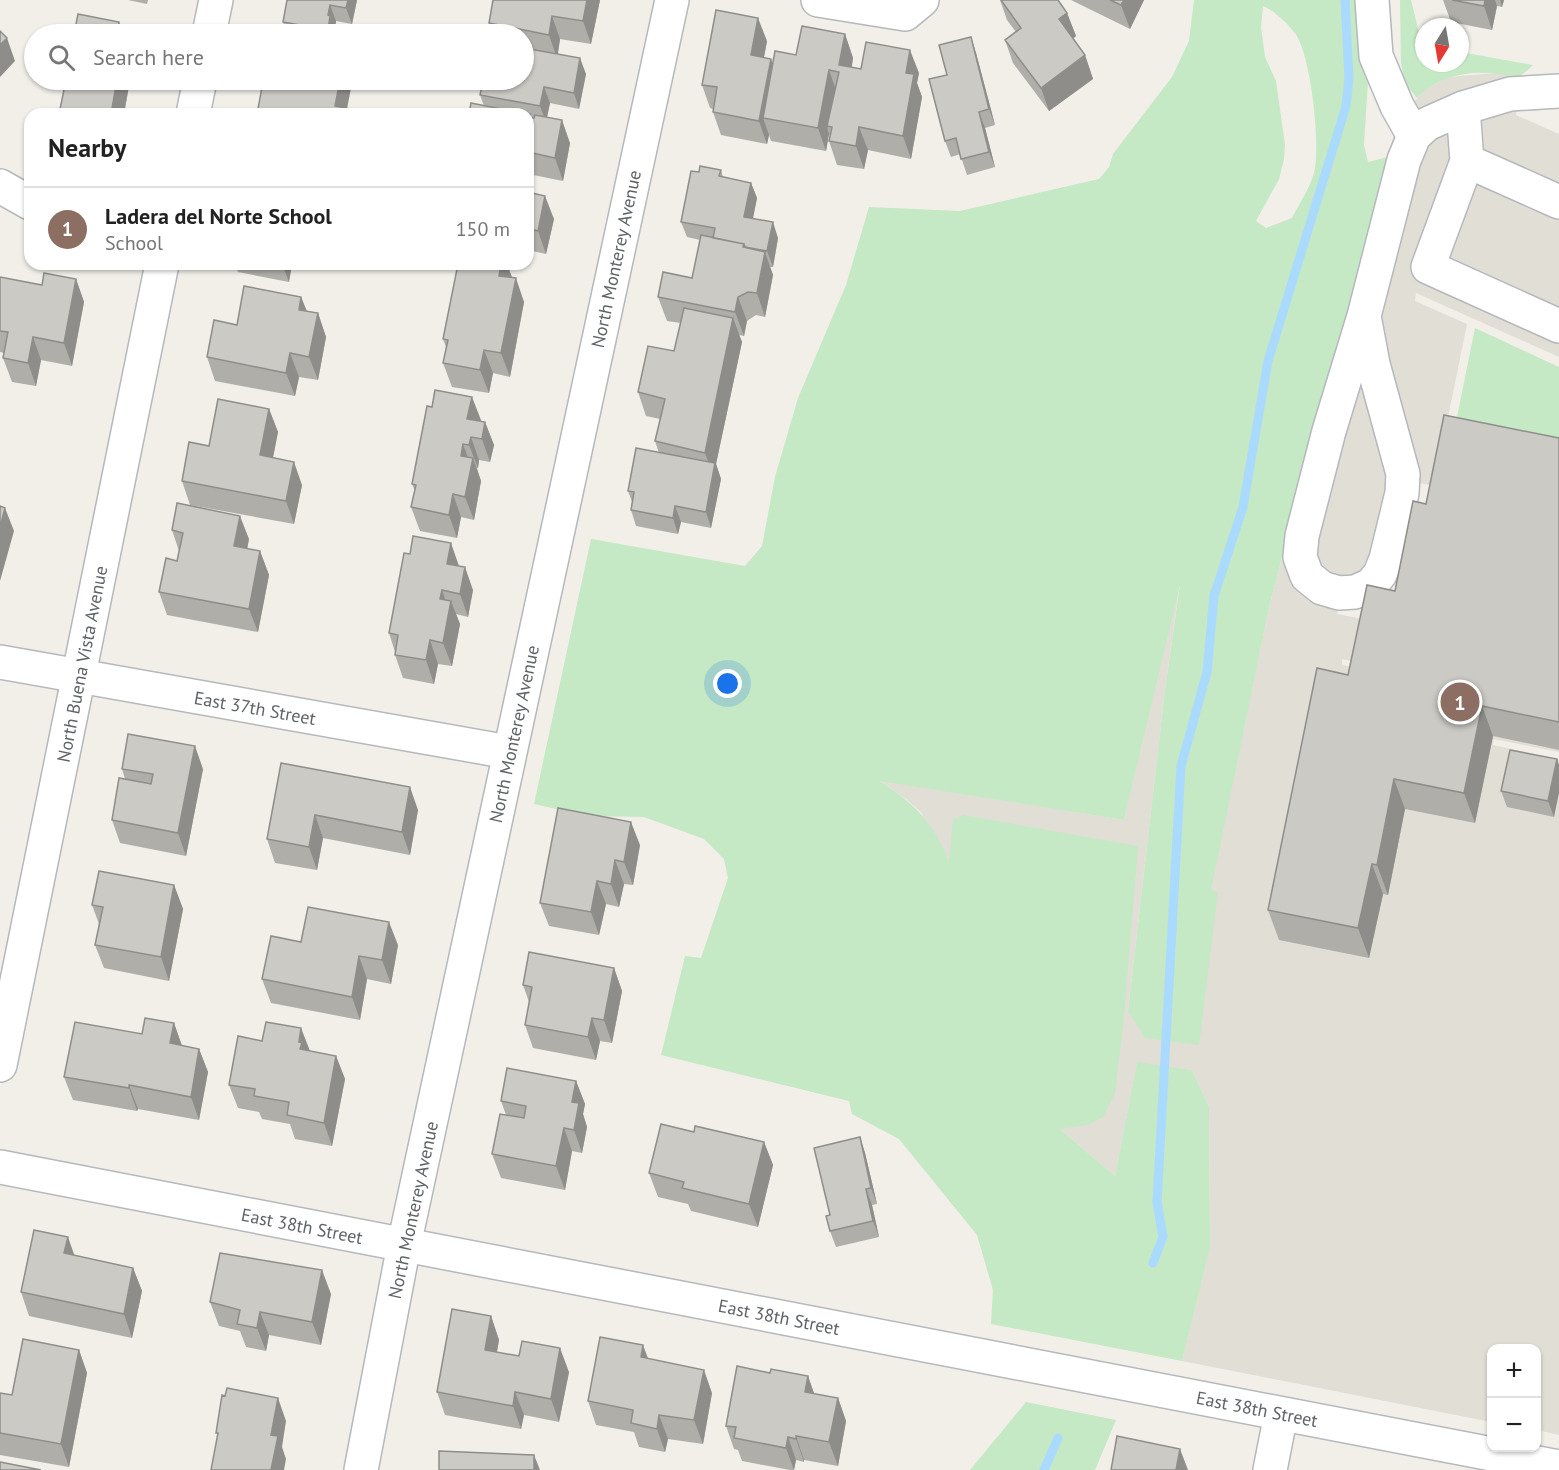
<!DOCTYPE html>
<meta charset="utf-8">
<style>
body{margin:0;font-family:"PT Sans",sans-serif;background:#f2f2f2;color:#222}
.controls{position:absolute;right:18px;bottom:18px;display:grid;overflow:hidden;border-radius:12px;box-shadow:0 2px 4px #0004}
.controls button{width:54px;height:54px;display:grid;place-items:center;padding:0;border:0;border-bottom:2px solid #e0e0e0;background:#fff;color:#222;font:30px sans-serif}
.compass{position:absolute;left:1415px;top:18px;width:54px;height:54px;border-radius:50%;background:#fff;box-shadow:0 2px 4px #0004;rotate:191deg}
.you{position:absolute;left:728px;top:684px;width:21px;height:21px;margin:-15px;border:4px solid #fff;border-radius:50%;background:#1a73e8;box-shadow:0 0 0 9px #1a73e833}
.badge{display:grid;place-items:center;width:39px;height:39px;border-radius:50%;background:#0b8043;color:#fff;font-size:20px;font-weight:700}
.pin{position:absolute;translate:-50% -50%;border:3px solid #fff;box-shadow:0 2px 6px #0006}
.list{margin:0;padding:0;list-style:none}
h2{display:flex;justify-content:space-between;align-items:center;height:78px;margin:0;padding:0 24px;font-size:26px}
h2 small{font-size:20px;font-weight:400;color:#767676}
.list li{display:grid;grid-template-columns:39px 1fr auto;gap:18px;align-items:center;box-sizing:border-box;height:84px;padding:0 24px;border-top:2px solid #e0e0e0}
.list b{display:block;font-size:22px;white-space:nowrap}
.list p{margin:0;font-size:20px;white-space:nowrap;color:#767676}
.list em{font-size:20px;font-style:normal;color:#767676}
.icon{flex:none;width:33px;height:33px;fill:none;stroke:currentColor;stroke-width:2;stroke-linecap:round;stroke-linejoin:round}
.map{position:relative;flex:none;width:1559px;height:1470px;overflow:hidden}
.search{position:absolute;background:#fff;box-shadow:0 2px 4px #0004;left:24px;top:24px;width:510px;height:66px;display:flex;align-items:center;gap:15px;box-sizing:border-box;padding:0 21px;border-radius:33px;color:#767676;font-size:22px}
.panel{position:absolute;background:#fff;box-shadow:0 2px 4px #0004;left:24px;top:108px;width:510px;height:162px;border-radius:18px}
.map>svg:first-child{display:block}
</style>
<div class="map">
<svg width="1559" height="1470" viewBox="0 0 1559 1470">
<rect width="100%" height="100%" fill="#f1efe8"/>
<path fill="#e1ded6" d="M1497,73L1513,76L1522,74L1516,115L1559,134V357L1416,293L1415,301L1467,324L1434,486L1419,483L1400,573L1395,583L1381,598L1356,608L1343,609L1338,611L1337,614L1363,619L1356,662L1342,659V665L1354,667L1307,762L1559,466V752L1494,739L1493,745L1559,759V1435L1537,1430L1536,1348H1492L1491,1422L1182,1361L1210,1247L1209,1107L1192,1070L1137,1063L1115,1176L1059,1128L940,953L942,919L922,813L906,799L879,780L1124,820L1181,574L1165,690L1128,1011L1218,892L1210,891L1270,603L1394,134L1411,105L1425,89L1448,77Z"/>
<path fill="#c5e8c5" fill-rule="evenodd" d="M1194,0H1362L1368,80L1364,145L1368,162L1388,157L1270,603L1211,890L1218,892L1199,1045L1145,1038L1128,1011L1165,690L1180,584L1124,820L880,781C916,805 932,821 949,861L953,820L963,815L1138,846L1124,1016L1115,1093L1103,1117L1088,1125L1060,1129L1115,1176L1137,1062L1192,1070L1209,1107L1210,1248L1182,1361L991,1324L993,1290L977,1235L899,1139L852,1114L849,1101L661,1055L685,956L701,958L728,878L724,859L704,839L644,817L587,816L534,804L591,539L745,566L762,546L775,477L798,398L846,285L869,207L960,211L1099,179L1109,167L1113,154L1172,77L1189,41ZM1263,6C1276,12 1286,22 1295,33C1311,55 1321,145 1314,173C1310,188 1299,204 1292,218L1266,228L1256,221L1279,179L1284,159L1285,145L1276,81L1265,57L1261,27Z
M1400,0H1411L1422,45H1424V63H1460V52L1533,65C1530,68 1526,72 1522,74C1514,78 1507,75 1499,74C1470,70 1437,76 1417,98L1404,82L1401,62Z
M1475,328L1559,367V454L1455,427Z
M1026,1402L1116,1420L1095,1470H970Z"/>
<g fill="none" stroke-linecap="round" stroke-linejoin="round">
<path stroke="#aadaff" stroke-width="9" d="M1153,1263L1163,1237L1157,1202L1181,766L1207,672L1214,596L1243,507L1268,361L1346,106L1349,78L1345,0
M1044,1470L1058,1438"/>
<defs>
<path id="minor" d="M818,0L905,14L922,0
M1372,0L1376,56L1397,106L1414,136
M209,34L216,0
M1463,108L1467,161L1428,267L1559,326
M193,114L200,80
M1467,161L1559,202
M0,186L30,203
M1364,316L1373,364L1403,474L1402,493L1386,559L1380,574L1371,585L1355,592L1339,593L1322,588L1307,576L1300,557L1302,536L1329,431L1364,316L1404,160L1414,136L1427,124L1463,108L1510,94L1559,91
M0,662L509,752
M0,1065L162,264
M0,1167L1559,1467
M361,1470L404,1245L672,0
M1270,1470L1281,1414"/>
</defs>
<use href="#minor" stroke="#b5b8bc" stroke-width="36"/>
<use href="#minor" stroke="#fff" stroke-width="33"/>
</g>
<path fill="#afaea9" d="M128,0H148L147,4Z
M287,0H357L352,24L336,21L335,28L336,32V34H288L283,22Z
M600,0L591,44L560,39L558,54L586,74L579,109L550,103L547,117L570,143L563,181L533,175L531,189L532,193L554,219L546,254L528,250V114L484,106L480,95L524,80V34H493L489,23Z
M1000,0H1058L1067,13L1076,36L1073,39L1085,55L1093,79L1049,111L1013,63L1005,40L1016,32L1007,20Z
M1071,0H1144L1130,29Z
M1443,0H1504L1502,7L1497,6L1492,30L1451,22Z
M845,34L853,58L852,67L861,69L919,73L917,83L922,97L911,159L868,150L864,169L837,165L829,141L830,136L829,134L826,151L771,141L769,135L767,144L721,135L713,112V109L710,108L702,85L767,41L764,57L773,64Z
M976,53L995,125L985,128L995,167L967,175L960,154L951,157L945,141L947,75Z
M61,80H130L124,114H59L64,89Z
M721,170L723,177L751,183L757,198L753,218L778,238L773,267H770L773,275L765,317L756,315L747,321L744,336L739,335L742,342L716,464L721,479L711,528L681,522L678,534L636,526L631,510L632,502L628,491L659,453L655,441L660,419L646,416L638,392L674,351L681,323L667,321L658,297L692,278L700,240L687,237L681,222L699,172Z
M235,264H292L289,282L238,272Z
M508,267L512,278L524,302L510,377L493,373L489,393L452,387L443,363L446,347L443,339Z
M0,277L42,285L76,279L84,302L72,366L41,360L36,386L12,382L3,358L4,353L0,352Z
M301,297L307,311L318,313L326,337L318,380L299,377L295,396L215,381L207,357L237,325Z
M269,409L278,432L273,457L302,485L294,524L190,505L182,481L209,446Z
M481,420L480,421L485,422L494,445L490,462L479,460L478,468H477L481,481L474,520L461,517L457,538L420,531L411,507L415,491L412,484Z
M1559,438V750L1493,736L1475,823L1405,809L1388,895L1383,894L1369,958L1279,940L1268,910L1348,675L1395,591L1426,504Z
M172,530L249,539L247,549L260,551L269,575L258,632L167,615L159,592L177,561L179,551Z
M459,566L473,590L468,617L456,614L460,624L452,666L438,664L434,684L403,678L395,655V652L389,633Z
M281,763L418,810L410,855L323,838L317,870L275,863L267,839Z
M1559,765L1554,817L1507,807L1501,791Z
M122,769H203L186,856L120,843L112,820L125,779Z
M640,845L633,885L624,884L619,907L606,904L599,935L549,926L540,903Z
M174,885L183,909L169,981L104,968L95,945L99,924L92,905Z
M301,942L398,945L391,984L367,979L360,1020L271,1003L262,979Z
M614,968L622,991L612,1043L600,1041L596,1060L533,1048L525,1025L529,1002L523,985Z
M174,1023L182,1046L199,1049L208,1072L199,1120L138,1109L137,1111L73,1100L64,1077L142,1034Z
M310,1051L336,1056L345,1079L332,1146L295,1139L290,1124L262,1119L259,1112L238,1108L229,1085Z
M576,1081L585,1104L583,1114L587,1127L582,1153L572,1151L565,1190L501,1178L492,1154L506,1115L501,1101Z
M694,1132L764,1142L773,1165L758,1227L691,1211L688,1204L658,1197L649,1173Z
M860,1137L865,1153L877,1204L872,1205L879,1237L836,1247L830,1231V1215Z
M74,1255L133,1268L142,1291L132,1338L29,1316L21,1292Z
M331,1294L321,1345L269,1335L266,1351L246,1347L240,1331L219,1326L210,1302Z
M491,1316L499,1340L497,1352L519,1356L569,1372L559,1422L524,1415L521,1429L445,1415L437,1392Z
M79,1350L87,1373L69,1467L0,1455V1393L12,1395Z
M648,1359L712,1393L703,1444L668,1439L665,1452L639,1447L634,1432L596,1425L588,1401Z
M770,1373L808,1376L814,1394L838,1398L846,1421L838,1466L804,1460V1462L796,1460L794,1470H790L742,1461L738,1450L734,1449L726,1426Z"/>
<path fill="#8f8d8a" d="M348,0H357L352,24L346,8Z
M587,0H600L591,44L583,21Z
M1124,0H1144L1130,29L1121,5Z
M1485,0H1495L1497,6L1492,30L1484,6Z
M1500,0H1504L1502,7Z
M330,5L336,21L335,28L336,32V34H329L328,30V15Z
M1067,13L1076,36L1067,43L1059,19Z
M552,16L560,39L557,58L549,35Z
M758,18L767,41L760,78L751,55Z
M119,22L124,34H117Z
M845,34L853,58L848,88L839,65Z
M971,37L976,53L995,125L989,109Z
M7,38L15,61L0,77V45Z
M910,50L919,73L917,83L922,97L911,159L903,136L906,73Z
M1085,55L1093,79L1049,111L1041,88Z
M580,58L586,74L579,109L574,93Z
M771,59L779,82L763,118L769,135L767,144L759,121Z
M829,70L837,93L827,126L829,134L826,151L818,128Z
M117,80H130L124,114H111Z
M340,80H348L351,88L346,114L335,106Z
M544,87L550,103L546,122L540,106Z
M979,112L985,128L995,167L989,152Z
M562,120L570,143L563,181L555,158Z
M859,127L868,150L864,169L856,146Z
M528,160L533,175L531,189L536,202L528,200Z
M751,183L757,198L750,233L744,217Z
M545,196L554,219L546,254L538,231Z
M773,222L778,238L773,267L767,251Z
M765,252L773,275L765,317L757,293Z
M282,264H292L289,282Z
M501,264H509L508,267L512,277L499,276Z
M516,278L524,302L510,377L501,353Z
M76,279L84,302L72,366L64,343Z
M301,297L310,320L299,310Z
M738,297L747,321L744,336L735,312Z
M318,313L326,337L318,380L309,357Z
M733,318L742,342L716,464L721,479L711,528L706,512L713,475L705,453Z
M33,337L41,360L36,386L28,363Z
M484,350L493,373L489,393L480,370Z
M290,353L299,377L295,396L286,373Z
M472,397L481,420L477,438L467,419Z
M269,409L278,432L269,478L260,455Z
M485,422L494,445L490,462L482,439Z
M471,437L479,460L478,468L469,445Z
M463,444L471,466L473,458L481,481L474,520L465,497L461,456Z
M294,462L302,485L294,524L286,501Z
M453,494L461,517L457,538L449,515Z
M675,506L681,522L678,534L673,518Z
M5,508L14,531L0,581V527Z
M240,516L249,539L243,570L234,546Z
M451,543L459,566L447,564Z
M260,551L269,575L258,632L249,609Z
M465,567L473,590L468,617L460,594Z
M442,590L449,611L451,601L460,624L452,666L443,643L440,599Z
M430,640L438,664L434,684L426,660Z
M1482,706L1493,736L1475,823L1464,793Z
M195,746L203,769L186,856L178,833Z
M1557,759L1559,765V793L1554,817L1548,801Z
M1394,779L1405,809L1388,895L1377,865Z
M410,787L418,810L410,855L402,832Z
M315,815L323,838L317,870L309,847Z
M631,822L640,845L633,885L624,862Z
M615,860L624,884L619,907L611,884Z
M1372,864L1383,894L1369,958L1358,928Z
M597,881L606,904L599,935L591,912Z
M174,885L183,909L169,981L161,957Z
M389,922L398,945L391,984L382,960Z
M359,956L367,979L360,1020L352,997Z
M614,968L622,991L612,1043L604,1020Z
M592,1018L600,1041L596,1060L588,1037Z
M174,1023L182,1046L170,1043Z
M301,1028L310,1051L309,1072L299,1042Z
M199,1049L208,1072L199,1120L191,1097Z
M336,1056L345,1079L332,1146L324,1123Z
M576,1081L585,1104L583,1114L587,1127L582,1153L574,1130L572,1102Z
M129,1085L138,1109L137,1111L129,1088Z
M564,1128L572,1151L565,1190L556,1166Z
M860,1137L865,1153L877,1204L871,1188Z
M764,1142L773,1165L758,1227L749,1204Z
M866,1189L872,1205L879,1237L873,1221Z
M68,1237L76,1260L64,1253Z
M133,1268L142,1291L132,1338L124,1314Z
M322,1270L331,1294L321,1345L312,1322Z
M260,1312L269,1335L266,1351L257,1328Z
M491,1316L499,1340L493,1373L485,1350Z
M643,1345L652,1369L641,1357Z
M560,1348L569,1372L559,1422L551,1399Z
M79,1350L87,1373L69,1467L61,1444Z
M704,1370L712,1393L703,1444L694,1420Z
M808,1376L816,1399L805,1392Z
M515,1392L524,1415L521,1429L513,1406Z
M278,1398L286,1421L282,1447L286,1459L284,1470H271V1435Z
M838,1398L846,1421L838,1466L829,1442Z
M659,1415L668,1439L665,1452L657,1429Z
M796,1436L804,1460V1462L796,1439Z
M788,1437L796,1460L794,1470L786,1448Z
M1180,1449L1188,1470H1176Z
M534,1455L540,1470H534Z"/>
<path fill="#cccac5" stroke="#8f8d8a" stroke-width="1.5" d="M287,0H348L346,8L330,5L328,15L330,16L328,30L283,22Z
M493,0H587L583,21L552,16L549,35L489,23Z
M1001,0H1058L1067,13L1059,19L1085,55L1041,88L1005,40L1021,28Z
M1110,0H1124L1121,5Z
M1452,0H1485L1484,6Z
M716,10L758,18L751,55L771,59L759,121L713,112L717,87L702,85Z
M78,14L119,22L117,34H74Z
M802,26L845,34L839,65L861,69L866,42L910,50L906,73L914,74L903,136L859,127L856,146L829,141L832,127L827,126L839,72L829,70L818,128L763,118L775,51L796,55Z
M0,31L7,38L0,45Z
M971,37L989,109L979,112L989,152L961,159L956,138L945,141L929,79L947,75L939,45Z
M524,48L580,58L574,93L544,87L540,106L480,95L483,80H524Z
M66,80H117L111,114H59Z
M275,80H340L335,106L350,109L349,114H257L262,87L273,89Z
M471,103L527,114H469Z
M528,114H530L529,118H534L535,115L562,120L555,158L528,152Z
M700,166L721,170L719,176L751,183L744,217L773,222L767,251L745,247L744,244L713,238L715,228L681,222L691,171L699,172Z
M528,192L545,196L538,231L528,228Z
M701,235L744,244L743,247L765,252L757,293L748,292L738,297L735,312L658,297L663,272L692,278Z
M458,264H501L499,276L516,278L501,353L484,350L480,370L443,363L448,340L443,339Z
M44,273L76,279L64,343L33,337L28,363L3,358L8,332L0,331V277L42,285Z
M244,286L301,297L299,310L318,313L309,357L290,353L286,373L207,357L214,320L237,325Z
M684,308L733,318L705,453L655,441L665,399L638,392L648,346L674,351Z
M435,390L472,397L467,419L485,422L482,439L471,437L469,445L463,444L461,456L473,458L465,497L453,494L449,515L411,507L416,485L412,484L427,406L432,407Z
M218,399L269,409L260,455L294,462L286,501L182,481L189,442L209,446Z
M1444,415L1559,438V722L1482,706L1464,793L1394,779L1377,865L1372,864L1358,928L1268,910L1317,668L1348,675L1367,585L1395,591L1413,501L1426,504Z
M636,448L715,463L706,512L675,506L673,518L631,510L634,492L628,491Z
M177,503L240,516L234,546L260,551L249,609L159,592L166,558L177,561L183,533L172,530Z
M0,506L5,508L0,527Z
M413,536L451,543L447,564L465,567L460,594L442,590L440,599L451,601L443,643L430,640L426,660L395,655L398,635L389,633L404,553L410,554Z
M128,734L195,746L178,833L112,820L119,778L151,784L153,774L122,769Z
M1510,750L1557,759L1548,801L1501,791Z
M281,763L410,787L402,832L315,815L309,847L267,839Z
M558,808L631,822L624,862L615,860L611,884L597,881L591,912L540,903Z
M99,871L174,885L161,957L95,945L103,907L92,905Z
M308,907L389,922L382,960L359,956L352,997L262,979L271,936L301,942Z
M529,952L614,968L604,1020L592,1018L588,1037L525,1025L532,987L523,985Z
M145,1018L174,1023L170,1043L199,1049L191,1097L129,1085V1088L64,1077L75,1022L142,1034Z
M266,1022L301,1028L299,1042L302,1043L300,1049L336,1056L324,1123L287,1115L289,1102L254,1096L255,1089L229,1085L238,1036L262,1041Z
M507,1068L576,1081L572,1102L579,1103L574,1130L564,1128L556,1166L492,1154L500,1114L524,1118L526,1106L501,1101Z
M661,1124L694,1132L695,1126L764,1142L749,1204L682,1188L684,1182L649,1173Z
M860,1137L871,1188L866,1189L873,1221L830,1231L826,1216L830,1215L814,1148Z
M34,1230L68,1237L64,1253L133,1268L124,1314L21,1292Z
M220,1253L322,1270L312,1322L260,1312L257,1328L237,1324L240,1310L210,1302Z
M452,1309L491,1316L485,1350L519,1356L522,1341L560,1348L551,1399L515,1392L513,1406L437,1392Z
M600,1337L643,1345L641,1357L704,1370L694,1420L659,1415L657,1429L631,1423L633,1410L588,1401Z
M23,1339L79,1350L61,1444L0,1433V1393L12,1395Z
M737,1366L770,1373L771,1369L808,1376L805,1392L838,1398L829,1442L796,1436V1439L788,1437L786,1448L734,1438L736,1427L726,1426Z
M227,1388L278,1398L271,1435L278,1436L271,1470H211L218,1433H216L222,1395L225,1396Z
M1117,1436L1180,1449L1176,1470H1111Z
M439,1451L534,1455V1470H439Z
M0,1462L41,1470H0Z"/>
<g text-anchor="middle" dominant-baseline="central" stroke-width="4.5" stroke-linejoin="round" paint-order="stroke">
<g font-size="18" fill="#5f6368" stroke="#fff">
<text transform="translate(616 259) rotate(-78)">North Monterey Avenue</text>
<text transform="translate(82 664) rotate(-79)">North Buena Vista Avenue</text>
<text transform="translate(255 708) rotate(10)">East 37th Street</text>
<text transform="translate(514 734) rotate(-78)">North Monterey Avenue</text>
<text transform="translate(413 1210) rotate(-78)">North Monterey Avenue</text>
<text transform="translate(302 1226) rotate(11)">East 38th Street</text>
<text transform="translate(779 1317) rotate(11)">East 38th Street</text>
<text transform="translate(1257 1409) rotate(11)">East 38th Street</text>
</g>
</g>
</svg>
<div class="controls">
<button>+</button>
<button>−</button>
</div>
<svg class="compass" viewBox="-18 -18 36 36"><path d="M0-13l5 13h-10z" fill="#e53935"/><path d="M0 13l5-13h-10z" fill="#767676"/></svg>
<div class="you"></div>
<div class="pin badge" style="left:1460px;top:702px;background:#8d6e63">1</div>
<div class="search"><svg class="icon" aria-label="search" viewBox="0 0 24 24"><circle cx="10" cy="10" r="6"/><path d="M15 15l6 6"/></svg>Search here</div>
<section class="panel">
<h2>Nearby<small></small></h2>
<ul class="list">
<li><span class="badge" style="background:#8d6e63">1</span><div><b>Ladera del Norte School</b><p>School</p></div><em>150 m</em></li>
</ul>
</section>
</div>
